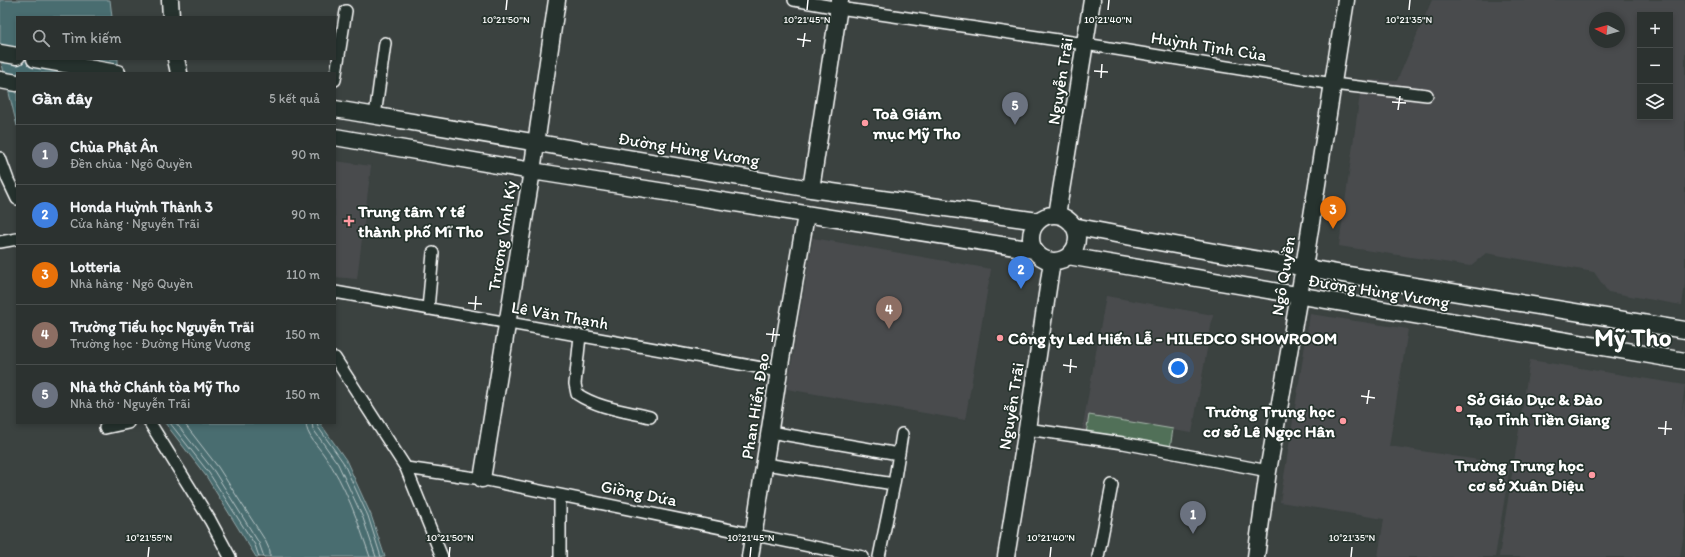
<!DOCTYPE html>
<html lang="vi">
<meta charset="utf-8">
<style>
body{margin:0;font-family:Itim,sans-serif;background:#383e3c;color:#f1f3f6}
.controls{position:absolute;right:12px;top:12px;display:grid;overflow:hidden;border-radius:0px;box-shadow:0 2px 6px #0003}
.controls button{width:36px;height:36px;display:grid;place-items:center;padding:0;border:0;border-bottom:1px solid #484d4c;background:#2c3230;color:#f1f3f6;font:20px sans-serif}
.compass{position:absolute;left:1589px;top:12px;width:36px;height:36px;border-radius:50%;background:#2c3230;box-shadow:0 2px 6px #0003;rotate:276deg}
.you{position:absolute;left:1178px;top:368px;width:14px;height:14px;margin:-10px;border:3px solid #fff;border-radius:50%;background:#1a73e8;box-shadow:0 0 0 6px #1a73e833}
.badge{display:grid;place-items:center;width:26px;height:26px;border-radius:50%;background:#e797bd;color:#fff;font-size:13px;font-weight:700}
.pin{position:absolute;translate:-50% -33px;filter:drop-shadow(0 1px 2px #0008)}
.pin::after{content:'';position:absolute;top:21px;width:14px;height:12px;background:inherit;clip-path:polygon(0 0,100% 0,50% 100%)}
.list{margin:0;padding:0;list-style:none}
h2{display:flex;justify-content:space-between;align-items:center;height:52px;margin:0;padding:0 16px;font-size:17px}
h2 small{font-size:13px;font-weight:400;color:#a6aaab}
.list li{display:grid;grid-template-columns:26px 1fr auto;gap:12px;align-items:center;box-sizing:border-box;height:60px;padding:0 16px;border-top:1px solid #484d4c}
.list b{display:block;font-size:15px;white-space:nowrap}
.list p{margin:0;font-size:13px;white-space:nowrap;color:#a6aaab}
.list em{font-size:13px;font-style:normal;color:#a6aaab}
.icon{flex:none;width:22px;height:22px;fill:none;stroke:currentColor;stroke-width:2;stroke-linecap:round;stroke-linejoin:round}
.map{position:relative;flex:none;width:1685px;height:557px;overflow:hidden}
.search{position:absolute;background:#2c3230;box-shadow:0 2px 6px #0003;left:16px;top:16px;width:320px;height:44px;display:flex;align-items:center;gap:10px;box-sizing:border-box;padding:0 14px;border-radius:0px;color:#a6aaab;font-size:15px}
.panel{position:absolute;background:#2c3230;box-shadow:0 2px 6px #0003;left:16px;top:72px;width:320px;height:352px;border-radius:0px}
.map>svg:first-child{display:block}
</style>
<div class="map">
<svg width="1685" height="557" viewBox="0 0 1685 557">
<rect width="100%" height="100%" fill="#3b4240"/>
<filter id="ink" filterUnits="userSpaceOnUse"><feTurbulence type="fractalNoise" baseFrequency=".025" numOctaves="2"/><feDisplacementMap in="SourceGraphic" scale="8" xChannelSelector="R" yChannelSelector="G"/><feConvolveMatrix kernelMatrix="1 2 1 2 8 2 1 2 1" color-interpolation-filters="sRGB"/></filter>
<g filter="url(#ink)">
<path fill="#4a4c4e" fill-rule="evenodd" d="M1432,0H1685V284L1682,305L1608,292L1594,272L1486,253L1470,266L1339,246L1362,80L1397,81ZM1640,15H1670V117H1640ZM1595,18H1619V42H1595Z
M335,161L371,166L357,279L335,277Z
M813,238L991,269L965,420L787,389Z
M1106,296L1213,315L1192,433L1173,430L1168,458L1080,442Z
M1310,314L1408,329L1389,446L1510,465L1495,557H1378L1384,519L1280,502Z
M1530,360L1685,385L1681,416L1685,397V526L1680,557H1499Z"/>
<path fill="#517059" stroke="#a8b8ac" d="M1089,415L1173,429L1169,455L1085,440Z"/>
<path fill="#4a6d70" stroke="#92a7a9" d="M0,0H110L112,17H17V59H118V73H17V126L0,56Z
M165,423H320L346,460L371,515L385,557H256L206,476Z"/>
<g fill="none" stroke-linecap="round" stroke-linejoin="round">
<path stroke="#b7c5c6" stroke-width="1" d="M170,423L209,473L255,545L259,557
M176,423L214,471L259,543L264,557
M184,423L218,467L265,540L270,551V557
M306,423C306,435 318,446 324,455C346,485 358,522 370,557
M312,423L313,429L338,464L363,518L376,557
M317,423L318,427L343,462L368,516L381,557"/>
<defs>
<path id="street" d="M794,0L839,8L1085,44L1333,84L1427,95
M335,80L346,11
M375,116L385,43
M0,158L8,180L17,199
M0,242L17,239
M335,292L779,371
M428,309L433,253
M580,336L575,384L577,394C598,408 625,411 650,417
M335,358L406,468L442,557
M150,423L210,520L230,557
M105,428L128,423
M1027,429L1123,443L1268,471
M770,432L899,454
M765,464L894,484L879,557
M406,468L482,479L863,557
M894,484L902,434
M560,557V495
M1098,557L1112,485"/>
<path id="secondary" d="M170,0L171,17
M0,53L17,56
M35,59L117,73
M176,59L179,73
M0,80L17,83
M335,109L811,189L1038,221
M335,137L532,171L1034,250
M811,189L840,0
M1057,215L1092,0
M1031 238a23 23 0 1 1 46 0a23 23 0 1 1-46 0Z
M1073,226C1276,265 1481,296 1685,330
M1068,256L1685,361
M482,479L532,171L557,0
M750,557L779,371L806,215
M1006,557L1027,429L1052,261
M1256,557L1268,471L1304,267L1346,0"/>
</defs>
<use href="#street" stroke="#fff" stroke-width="14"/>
<use href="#secondary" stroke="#fff" stroke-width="19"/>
<use href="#street" stroke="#26332d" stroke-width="11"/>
<use href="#secondary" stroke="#26332d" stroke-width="16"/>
</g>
</g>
<path fill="none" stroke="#fff" stroke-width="1.5" d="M506,10L507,0M807,10L808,0M1108,10L1109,0M1409,10L1410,0M797,39L811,41M803,47L805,33M1094,71L1108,72M1101,78L1102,64M1392,102L1406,103M1398,110L1400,96M468,303L482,304M475,310L476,296M766,334L780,335M772,342L774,328M1063,365L1077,367M1070,373L1071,359M1361,396L1375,398M1367,404L1369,390M1658,428L1672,429M1665,435L1666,421M148,557L149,547M449,557L450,547M750,557L751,547M1050,557L1051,547M1351,557L1352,547"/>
<g fill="#ff9aa2" stroke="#26332d" stroke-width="1.5">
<circle cx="865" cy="123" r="4"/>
<path d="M347 215h4v4h4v4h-4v4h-4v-4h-4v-4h4z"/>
<circle cx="1000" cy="338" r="4"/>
<circle cx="1459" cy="409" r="4"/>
<circle cx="1343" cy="421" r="4"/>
<circle cx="1592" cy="475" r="4"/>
</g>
<g text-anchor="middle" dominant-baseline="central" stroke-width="3.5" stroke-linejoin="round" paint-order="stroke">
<g font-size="17" fill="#fff" stroke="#26332d">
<text transform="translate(1209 46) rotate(9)">Huỳnh Tịnh Của</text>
<text transform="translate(1060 81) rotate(-81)">Nguyễn Trãi</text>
<text transform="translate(689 149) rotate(9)">Đường Hùng Vương</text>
<text transform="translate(502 236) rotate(-81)">Trương Vĩnh Ký</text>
<text transform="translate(1283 276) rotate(-81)">Ngô Quyền</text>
<text transform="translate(1379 291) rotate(9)">Đường Hùng Vương</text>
<text transform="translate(560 315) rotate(10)">Lê Văn Thạnh</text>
<text transform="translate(755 406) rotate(-81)">Phan Hiển Đạo</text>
<text transform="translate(1011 406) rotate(-81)">Nguyễn Trãi</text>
<text transform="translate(639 493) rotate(11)">Giồng Dứa</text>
</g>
<g font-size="17" font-weight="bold" fill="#fff" stroke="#26332d" text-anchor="start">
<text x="873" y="113">Toà Giám<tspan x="873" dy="20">mục Mỹ Tho</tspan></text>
<text x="358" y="211">Trung tâm Y tế<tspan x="358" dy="20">thành phố Mĩ Tho</tspan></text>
<text x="1008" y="338">Công ty Led Hiến Lễ - HILEDCO SHOWROOM</text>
<text x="1467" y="399">Sở Giáo Dục &amp; Đào<tspan x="1467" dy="20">Tạo Tỉnh Tiền Giang</tspan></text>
<text x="1335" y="411" text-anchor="end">Trường Trung học<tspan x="1335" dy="20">cơ sở Lê Ngọc Hân</tspan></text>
<text x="1584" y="465" text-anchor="end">Trường Trung học<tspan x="1584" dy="20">cơ sở Xuân Diệu</tspan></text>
</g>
<g font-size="25" font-weight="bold" fill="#fff" stroke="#26332d">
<text x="1633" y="337">Mỹ Tho</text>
</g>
</g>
<g font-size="10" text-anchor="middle" fill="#fff" stroke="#26332d" stroke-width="3.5" stroke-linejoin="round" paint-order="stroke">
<text x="506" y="23">10°21'50"N</text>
<text x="807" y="23">10°21'45"N</text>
<text x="1108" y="23">10°21'40"N</text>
<text x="1409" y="23">10°21'35"N</text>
<text x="149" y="541">10°21'55"N</text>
<text x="450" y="541">10°21'50"N</text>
<text x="751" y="541">10°21'45"N</text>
<text x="1051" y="541">10°21'40"N</text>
<text x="1352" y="541">10°21'35"N</text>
</g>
</svg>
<div class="controls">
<button>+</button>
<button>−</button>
<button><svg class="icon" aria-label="layers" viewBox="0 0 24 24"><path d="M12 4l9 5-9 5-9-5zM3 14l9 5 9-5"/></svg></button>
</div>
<svg class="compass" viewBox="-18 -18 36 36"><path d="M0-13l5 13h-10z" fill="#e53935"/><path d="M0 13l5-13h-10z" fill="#a6aaab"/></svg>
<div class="you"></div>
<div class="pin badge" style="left:1193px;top:534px;background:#6b7280">1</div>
<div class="pin badge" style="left:1021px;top:289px;background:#3f7fe0">2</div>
<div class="pin badge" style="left:1333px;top:229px;background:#e8710a">3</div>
<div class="pin badge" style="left:889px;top:329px;background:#8d6e63">4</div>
<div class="pin badge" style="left:1015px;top:125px;background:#6b7280">5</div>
<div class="search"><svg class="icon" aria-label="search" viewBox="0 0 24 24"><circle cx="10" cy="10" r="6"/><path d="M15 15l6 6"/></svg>Tìm kiếm</div>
<section class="panel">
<h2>Gần đây<small>5 kết quả</small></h2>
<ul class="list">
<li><span class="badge" style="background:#6b7280">1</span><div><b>Chùa Phật Ân</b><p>Đền chùa · Ngô Quyền</p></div><em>90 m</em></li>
<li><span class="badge" style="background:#3f7fe0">2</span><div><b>Honda Huỳnh Thành 3</b><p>Cửa hàng · Nguyễn Trãi</p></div><em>90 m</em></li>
<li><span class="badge" style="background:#e8710a">3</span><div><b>Lotteria</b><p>Nhà hàng · Ngô Quyền</p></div><em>110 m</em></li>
<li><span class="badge" style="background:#8d6e63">4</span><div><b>Trường Tiểu học Nguyễn Trãi</b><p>Trường học · Đường Hùng Vương</p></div><em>150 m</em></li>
<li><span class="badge" style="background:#6b7280">5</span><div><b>Nhà thờ Chánh tòa Mỹ Tho</b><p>Nhà thờ · Nguyễn Trãi</p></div><em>150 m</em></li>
</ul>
</section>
</div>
